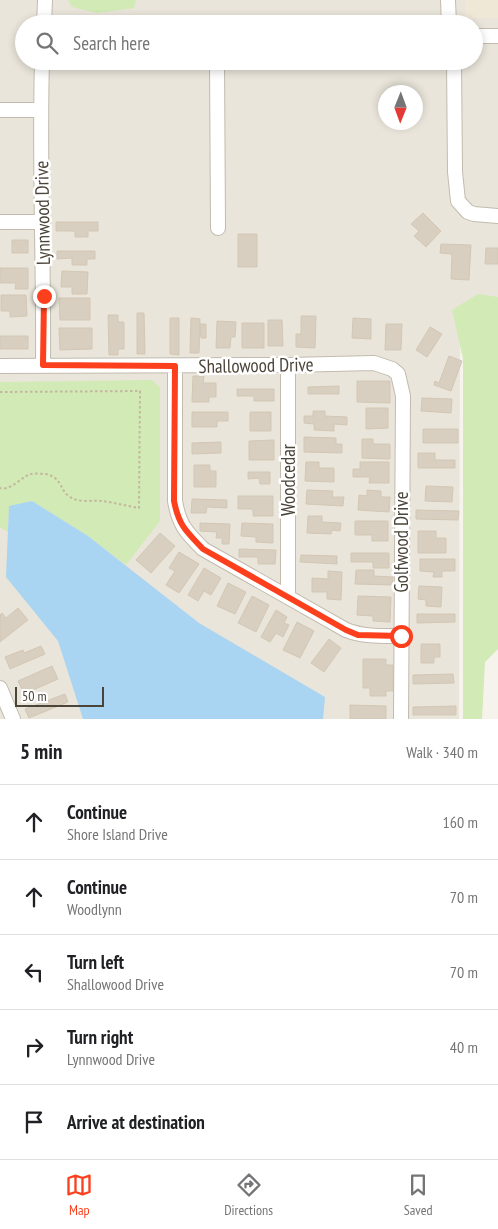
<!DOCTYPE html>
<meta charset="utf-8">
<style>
body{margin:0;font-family:"PT Sans Narrow",sans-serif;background:#f2f2f2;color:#202124}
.compass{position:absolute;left:378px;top:85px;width:45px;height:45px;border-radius:50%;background:#fff;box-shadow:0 2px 8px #0003;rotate:181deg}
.scale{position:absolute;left:15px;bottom:12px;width:89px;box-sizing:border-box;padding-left:5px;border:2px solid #4b4439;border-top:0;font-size:14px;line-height:18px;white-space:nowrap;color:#4b4439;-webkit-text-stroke:4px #fff;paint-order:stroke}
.stop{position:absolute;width:15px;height:15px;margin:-11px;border:4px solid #fc3f1d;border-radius:50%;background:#fff}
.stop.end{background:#fc3f1d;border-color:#fff;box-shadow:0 1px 5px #0008}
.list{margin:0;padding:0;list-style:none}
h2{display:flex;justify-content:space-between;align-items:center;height:65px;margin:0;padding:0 20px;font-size:21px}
h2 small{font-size:16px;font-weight:400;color:#757577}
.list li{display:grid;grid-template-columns:32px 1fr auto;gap:15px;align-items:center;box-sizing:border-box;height:75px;padding:0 20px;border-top:1px solid #e0e0e0}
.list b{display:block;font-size:19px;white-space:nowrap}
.list p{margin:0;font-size:16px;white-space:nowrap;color:#757577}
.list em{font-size:16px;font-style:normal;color:#757577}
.icon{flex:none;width:28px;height:28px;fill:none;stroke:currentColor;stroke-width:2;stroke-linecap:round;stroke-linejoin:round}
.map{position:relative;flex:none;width:498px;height:719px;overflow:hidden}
.search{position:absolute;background:#fff;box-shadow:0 2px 8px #0003;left:15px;right:15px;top:15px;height:55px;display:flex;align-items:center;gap:12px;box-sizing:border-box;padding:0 18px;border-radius:28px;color:#757577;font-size:19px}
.sheet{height:440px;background:#fff}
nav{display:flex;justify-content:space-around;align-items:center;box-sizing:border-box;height:70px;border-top:1px solid #e0e0e0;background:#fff;font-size:14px;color:#757577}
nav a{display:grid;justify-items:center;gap:2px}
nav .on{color:#fc3f1d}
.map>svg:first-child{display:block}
</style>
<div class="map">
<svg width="498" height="719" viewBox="0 0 498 719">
<rect width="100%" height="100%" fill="#f6f3ec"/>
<path fill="#eae5da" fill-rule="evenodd" d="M0,0H498V307H460L459,719H0ZM24,24H474V61H24ZM386,92H416V122H386Z"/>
<path fill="#efe8d6" d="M465,0H498V18H465Z"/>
<path fill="#d2eab5" d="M68,0H136L134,8L97,13L72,7Z
M478,294L498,297V649L485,662L482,719H463V359L452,310Z
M152,380L160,387V521L126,565L88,536L32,501L9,506L8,532L0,527V382Z"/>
<path fill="#a9d4f2" d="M32,501L88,536L199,623L325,697L323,719H83L58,641L6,577L9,506Z"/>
<path fill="#d8cfc1" stroke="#d3c7b4" d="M423,213L441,231L426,247L414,236L419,231L411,224Z
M56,222H98V231H88V237H75V231H56Z
M238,234H257V267H238Z
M12,240H28V253H12Z
M441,244L471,245L469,280L451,279L452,254L440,253Z
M486,248H498V264H485Z
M57,251H95V259H87V265H72V258L57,259Z
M0,268H28V289H15L16,283H0Z
M62,271L88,272L87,294H72V287H61Z
M1,295H26L27,316L10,317V311H1Z
M59,298H90V320H60Z
M137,313H144L145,354H137Z
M108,315H118V322H124V349H118V355H109Z
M301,316H316L315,348L296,347V334H301Z
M170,318H179V355L170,354Z
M191,318L200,319L199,353H190Z
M353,318L371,319V339L352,338Z
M268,320H282L283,346H268Z
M217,321L236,322L235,337H231L230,348H216Z
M242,323H264V348H242Z
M200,324H206V338H201Z
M386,324H402L401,350H385Z
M430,327L442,334L427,357L416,350Z
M59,328H92V349L60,350Z
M0,336H28V349H0Z
M449,356L462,361L451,391L434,385L435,381L439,383Z
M193,376H204L203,383H216V397H209V402H192Z
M357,381H390V403L357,402Z
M339,386V394H308V387Z
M237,389H274V401H254V396H237Z
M422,398L452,399L451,413L421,411Z
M366,408H388V428L366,429Z
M313,411H325V416L347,417V425L334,424V431L314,430V424L304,423V416H313Z
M192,412H228V421H217V427H192Z
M250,412H271V431H250Z
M423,429H458V443H423Z
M304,437L336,438V444H342V453L304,452Z
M362,439H373V444H390V459L362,458Z
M274,440V460H249V441Z
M221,442V453L192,454V443Z
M418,453H435V460H455V468H418Z
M306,462H319V468H334V482L305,481Z
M360,462H389V483H369L370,477H353V469H360Z
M194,465H210V471H216V487H194Z
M248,472H270V484H260L259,478L248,479Z
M426,486L453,487L452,502L425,501Z
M307,490L333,491L332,497H344L343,506L306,504Z
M367,490L381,491V497H390L389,512L358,510L359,495L367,496Z
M238,496H273V516H253V509H238Z
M192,499L227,500V508L207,507L206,513H191Z
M416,510L459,511L458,520L416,519Z
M308,516H322V522L341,523L340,531L332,530L331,534L307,533Z
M355,521H388V541H372V535H355Z
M200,523L230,524L229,544H222V538H216L217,532L200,531Z
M242,523L273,524V543L256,542V537L241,536Z
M418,531H436V538H446V553H418Z
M160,533L175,546L151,573L136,560Z
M239,549L276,550L275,564H258V557H239Z
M179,552L199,564L179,593L166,585L175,571L169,568Z
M351,553H389V568H373V562H351Z
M301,555L337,556V564L300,562Z
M420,559H455V571H442V577H433L434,572L420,571Z
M204,568L221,578L211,595L204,591L198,601L188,595Z
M356,570H374V576L393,577L392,585L355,584Z
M328,571L342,572L341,600L327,599V592H312V578L328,579Z
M228,583L246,592L235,614L217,606Z
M419,586L442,587L441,607L426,606V600L418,599Z
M252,596L269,605L256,632L238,623Z
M358,596L391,597L390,622L373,621V616L357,615Z
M18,608L28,620L0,642V615L2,613L6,618Z
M276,610L287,617L284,623L289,625L283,637L276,633L270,642L261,637Z
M417,614H455V622L417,623Z
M297,622L314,631L300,658L283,650Z
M329,639L341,648L324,672L311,663Z
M421,644H440V657H434V663H421Z
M41,646L45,654L10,669L5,657L23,650L24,653Z
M363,659H386V665H393V691H386V696H370V688H363Z
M52,666L58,679L24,694L18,681Z
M453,674L454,683L413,684V675Z
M65,694L68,702L29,718L25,709Z
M350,705L386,706V719H350Z
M456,706V715H413V707Z"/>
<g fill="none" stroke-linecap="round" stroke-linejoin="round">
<defs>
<path id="minor" d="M448,0L449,24
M44,24L45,0
M474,36H498
M42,61C39,162 44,264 43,365
M217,61L218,228
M454,61L455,172L458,201L468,212L474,214L498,216
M0,110H41
M0,222H43
M288,365V596
M0,366L288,365L374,363L392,369L398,374L403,396L401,719
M175,366V501C179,525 186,532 203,549L346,630C364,637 382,636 401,636
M0,688L13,719"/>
</defs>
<use href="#minor" stroke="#c2bbae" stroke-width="16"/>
<path stroke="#c4b79f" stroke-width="2" stroke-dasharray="2.5 2.5" stroke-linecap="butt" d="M0,392L140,391L139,508C126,506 113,502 101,501C91,500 79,503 70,497C59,490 63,478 46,474C42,474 34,473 31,474C20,477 12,491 0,488"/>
<use href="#minor" stroke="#fff" stroke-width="14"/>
</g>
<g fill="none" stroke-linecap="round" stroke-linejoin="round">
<path stroke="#fc3f1d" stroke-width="6" d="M44,296L43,365L175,366L174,501C179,526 186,531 203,549L346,630L358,635L401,636"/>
</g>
<g text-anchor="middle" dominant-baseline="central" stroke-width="5" stroke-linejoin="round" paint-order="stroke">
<g font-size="19" fill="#4b4439" stroke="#fff">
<text transform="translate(42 213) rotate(-91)">Lynnwood Drive</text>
<text transform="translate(256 365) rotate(-1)">Shallowood Drive</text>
<text transform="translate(288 480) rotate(-90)">Woodcedar</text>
<text transform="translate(401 542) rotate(-90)">Golfwood Drive</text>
</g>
</g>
</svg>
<svg class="compass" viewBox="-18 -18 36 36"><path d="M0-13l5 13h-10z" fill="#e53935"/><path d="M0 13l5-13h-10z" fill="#757577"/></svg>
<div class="scale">50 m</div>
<div class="stop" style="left:401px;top:636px"></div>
<div class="stop end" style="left:44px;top:296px"></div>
<div class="search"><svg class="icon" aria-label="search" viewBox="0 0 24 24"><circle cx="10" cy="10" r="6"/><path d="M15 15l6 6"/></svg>Search here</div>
</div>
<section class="sheet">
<h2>5 min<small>Walk · 340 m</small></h2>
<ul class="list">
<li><svg class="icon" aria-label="ahead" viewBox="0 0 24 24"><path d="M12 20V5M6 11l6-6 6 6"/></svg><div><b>Continue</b><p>Shore Island Drive</p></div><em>160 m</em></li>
<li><svg class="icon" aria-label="ahead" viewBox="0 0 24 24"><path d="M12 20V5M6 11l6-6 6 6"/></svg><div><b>Continue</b><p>Woodlynn</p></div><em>70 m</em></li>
<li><svg class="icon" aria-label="left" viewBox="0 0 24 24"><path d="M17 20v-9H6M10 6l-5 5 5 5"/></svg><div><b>Turn left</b><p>Shallowood Drive</p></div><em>70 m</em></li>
<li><svg class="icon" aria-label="right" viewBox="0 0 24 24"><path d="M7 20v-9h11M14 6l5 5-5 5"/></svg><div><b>Turn right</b><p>Lynnwood Drive</p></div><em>40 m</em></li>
<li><svg class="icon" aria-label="arrive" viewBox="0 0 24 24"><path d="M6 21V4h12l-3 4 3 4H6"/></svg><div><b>Arrive at destination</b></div></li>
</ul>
</section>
<nav>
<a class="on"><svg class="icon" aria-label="map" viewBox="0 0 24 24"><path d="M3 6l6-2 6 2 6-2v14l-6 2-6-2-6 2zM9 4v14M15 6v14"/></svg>Map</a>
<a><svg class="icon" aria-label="directions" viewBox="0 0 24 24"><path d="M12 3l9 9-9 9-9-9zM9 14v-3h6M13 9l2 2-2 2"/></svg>Directions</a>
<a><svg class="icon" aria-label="saved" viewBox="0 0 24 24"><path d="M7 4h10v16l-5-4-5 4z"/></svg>Saved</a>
</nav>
